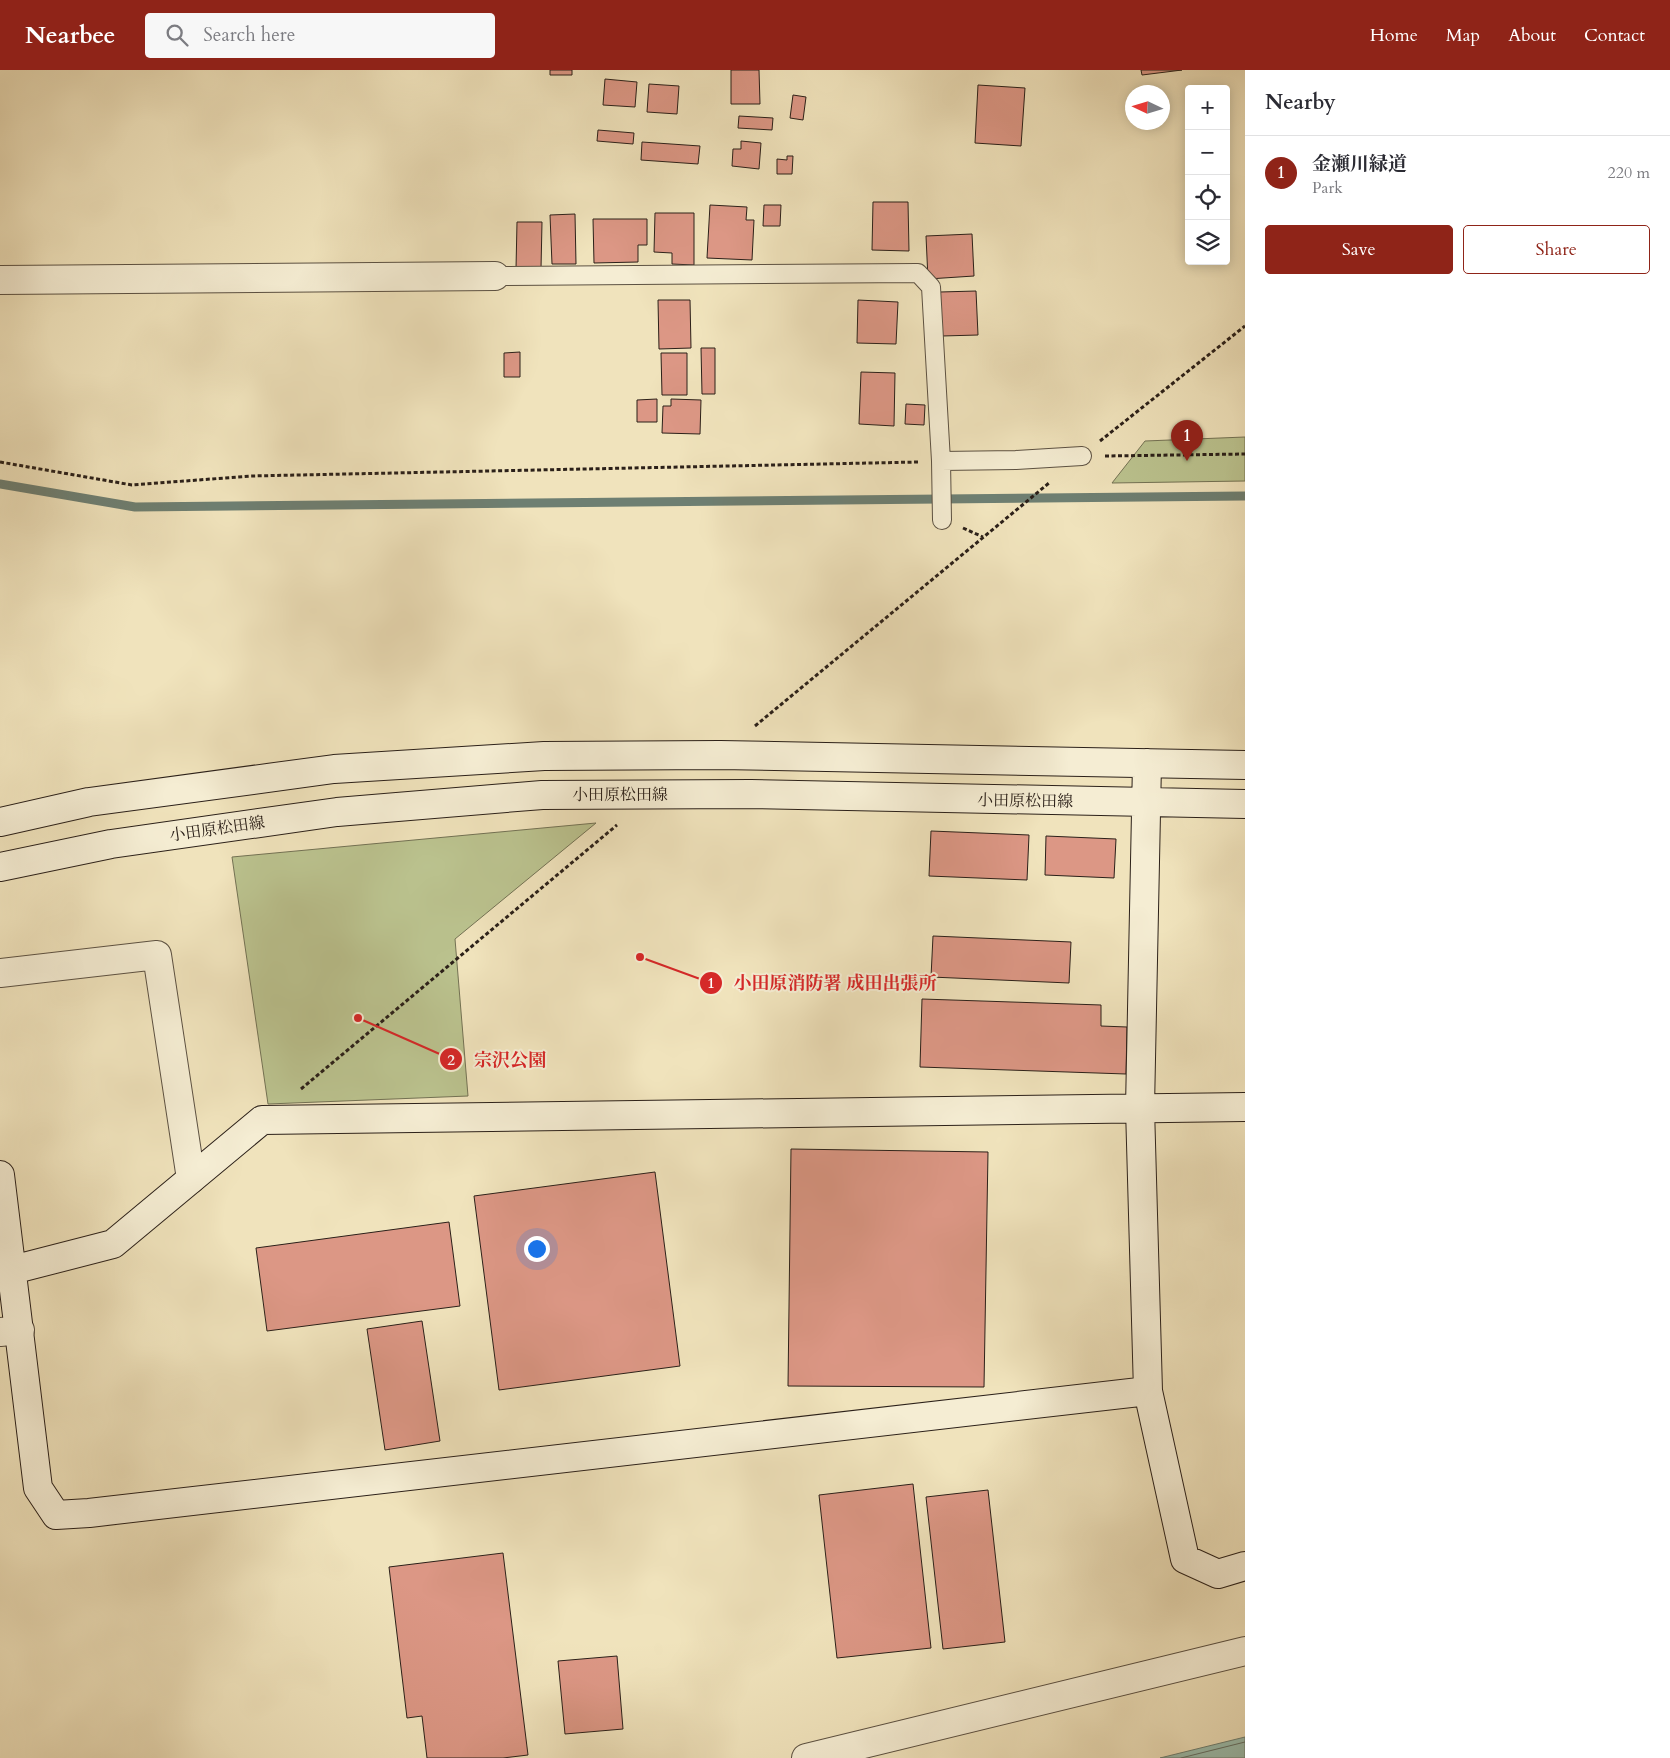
<!DOCTYPE html>
<meta charset="utf-8">
<style>
body{margin:0;font-family:Cardo,"Noto Serif JP",serif;background:#f7f7f7;color:#2b2b33}
.controls{position:absolute;right:15px;top:15px;display:grid;overflow:hidden;border-radius:5px;box-shadow:0 2px 12px #0003}
.controls button{width:45px;height:45px;display:grid;place-items:center;padding:0;border:0;border-bottom:1px solid #e1e1e2;background:#fff;color:#2b2b33;font:25px sans-serif}
.compass{position:absolute;left:1125px;top:15px;width:45px;height:45px;border-radius:50%;background:#fff;box-shadow:0 2px 12px #0003;rotate:274deg}
.you{position:absolute;left:536px;top:1178px;width:18px;height:18px;margin:-12px;border:4px solid #fff;border-radius:50%;background:#1a73e8;box-shadow:0 0 0 8px #1a73e833}
.badge{display:grid;place-items:center;width:32px;height:32px;border-radius:50%;background:#8f2418;color:#fff;font-size:16px;font-weight:700}
.pin{position:absolute;translate:-50% -41px;filter:drop-shadow(0 1px 2px #0008)}
.pin::after{content:'';position:absolute;top:26px;width:18px;height:15px;background:inherit;clip-path:polygon(0 0,100% 0,50% 100%)}
.list{margin:0;padding:0;list-style:none}
h2{display:flex;justify-content:space-between;align-items:center;height:65px;margin:0;padding:0 20px;font-size:21px}
h2 small{font-size:16px;font-weight:400;color:#7c7c81}
.list li{display:grid;grid-template-columns:32px 1fr auto;gap:15px;align-items:center;box-sizing:border-box;height:75px;padding:0 20px;border-top:1px solid #e1e1e2}
.list b{display:block;font-size:19px;white-space:nowrap}
.list p{margin:0;font-size:16px;white-space:nowrap;color:#7c7c81}
.list em{font-size:16px;font-style:normal;color:#7c7c81}
.actions{display:flex;gap:10px;padding:15px 20px}
.actions a{flex:1;padding:11px 0;border:1px solid #8f2418;border-radius:5px;text-align:center;font-size:18px;color:#8f2418}
.actions .main{background:#8f2418;color:#fff}
.icon{flex:none;width:28px;height:28px;fill:none;stroke:currentColor;stroke-width:2;stroke-linecap:round;stroke-linejoin:round}
.map{position:relative;flex:none;width:1245px;height:1688px;overflow:hidden}
header{display:flex;align-items:center;gap:30px;box-sizing:border-box;height:70px;padding:0 25px;background:#8f2418;color:#fff}
header strong{font-size:24px}
nav{display:flex;gap:28px;margin-inline-start:auto;font-size:18px}
.search{width:350px;height:45px;background:#f7f7f7;display:flex;align-items:center;gap:12px;box-sizing:border-box;padding:0 18px;border-radius:5px;color:#7c7c81;font-size:19px}
main{display:flex}
aside{flex:1;background:#fff}
.map>svg:first-child{display:block}
</style>
<header>
<strong>Nearbee</strong>
<div class="search"><svg class="icon" aria-label="search" viewBox="0 0 24 24"><circle cx="10" cy="10" r="6"/><path d="M15 15l6 6"/></svg>Search here</div>
<nav><a>Home</a><a>Map</a><a>About</a><a>Contact</a></nav>
</header>
<main>
<div class="map">
<svg width="1245" height="1688" viewBox="0 0 1245 1688">
<rect width="100%" height="100%" fill="#f0e3bc"/>
<filter id="stains"><feTurbulence type="fractalNoise" baseFrequency=".004" numOctaves="4"/><feColorMatrix values="0 0 0 0 .2 0 0 0 0 .09 0 0 0 0 .02 0 0 0 .5 -.17"/></filter>
<radialGradient id="worn" r=".72"><stop offset=".6" stop-color="#630" stop-opacity="0"/><stop offset="1" stop-color="#630" stop-opacity=".3"/></radialGradient>
<path fill="#bbc38f" stroke="#737254" d="M1245,367V411L1112,413L1145,371Z
M596,753L455,869L468,1026L268,1034L232,787Z"/>
<path fill="#9bbeae" stroke="#6e7f72" d="M1245,1667V1688H1160Z"/>
<g fill="none" stroke-linecap="round" stroke-linejoin="round">
<path stroke="#636f64" stroke-width="1" d="M1181,1688L1245,1672"/>
<path stroke="#6e7f72" stroke-width="9" d="M0,414L135,437L1245,426"/>
</g>
<path fill="#dc9785" stroke="#2b2019" d="M550,0H572V5H550Z
M731,0H759L760,34H731Z
M1141,0H1182L1142,5Z
M605,9L637,12L635,37L603,35Z
M649,14L679,16L677,44L647,42Z
M978,15L1025,18L1021,76L975,73Z
M793,25L806,27L803,50L790,48Z
M739,46L773,48L772,60L738,58Z
M598,60L634,63L633,74L597,71Z
M741,71L761,73L759,99L732,96L733,79H741Z
M642,72L700,76L698,94L641,90Z
M787,86H793L792,104H777V89L787,90Z
M873,132H908L909,181L872,180Z
M710,135L747,137L746,150H754L752,190L707,188Z
M764,135H781L780,156H763Z
M655,143H694V195L672,194V183L654,182Z
M575,144L576,194H552L550,145Z
M593,149H647V175H638V192L594,193Z
M517,152H542L541,199H516Z
M972,164L974,206L928,209L926,166Z
M976,221L978,265L942,266L940,222Z
M658,230H690L691,278L659,279Z
M858,230L898,232L896,274L857,273Z
M701,278H715V324H702Z
M520,282V307H504V283Z
M661,283H687V325H662Z
M861,302L895,303L894,356L859,354Z
M657,329V352H637V330Z
M671,329L701,330L700,364L662,363L663,336H671Z
M906,334L925,335L924,355L905,354Z
M931,761L1029,765L1027,810L929,806Z
M1046,766L1116,769L1114,808L1045,805Z
M933,866L1071,872L1069,913L931,907Z
M922,929L1101,935V956L1127,957L1126,1004L920,997Z
M791,1079L988,1082L984,1317L788,1316Z
M655,1102L680,1296L499,1320L474,1126Z
M449,1152L460,1236L267,1261L256,1178Z
M422,1251L440,1371L385,1380L367,1259Z
M913,1414L931,1578L837,1588L819,1425Z
M988,1420L1005,1572L943,1579L926,1427Z
M503,1483L528,1685L503,1688H427L422,1646L407,1648L389,1497Z
M617,1586L623,1659L565,1664L558,1591Z"/>
<g fill="none" stroke-linecap="round" stroke-linejoin="round">
<defs>
<path id="lane" d="M495,206L918,203L931,217L941,391L942,450
M941,391L1016,390L1082,386"/>
<path id="street" d="M0,210L495,206
M0,903L157,885L191,1109
M0,1262L20,1260
M806,1688L1245,1581"/>
<path id="secondary" d="M1147,693L1140,1038L1148,1321L1185,1489L1218,1504L1245,1496
M0,752L89,732L334,699L544,686L720,685L1245,695
M0,797L111,774L337,742L542,725L751,724L1245,734
M0,1105L38,1418L56,1445L89,1443L1148,1321
M12,1200L113,1174L262,1050L1245,1037"/>
</defs>
<use href="#lane" stroke="#5c5142" stroke-width="20"/>
<use href="#street" stroke="#5c5142" stroke-width="30"/>
<use href="#secondary" stroke="#2b2019" stroke-width="30"/>
<path stroke="#2b2019" stroke-width="3" stroke-dasharray="4 2.5" stroke-linecap="butt" d="M1100,371L1245,256
M1105,386L1245,384
M0,392L132,415L251,406L918,392
M963,458L983,467
M755,656L1049,413
M301,1019L617,755"/>
<use href="#lane" stroke="#f5edd3" stroke-width="18"/>
<use href="#street" stroke="#f5edd3" stroke-width="28"/>
<use href="#secondary" stroke="#f5edd3" stroke-width="28"/>
</g>
<g text-anchor="middle" dominant-baseline="central" stroke-width="4" stroke-linejoin="round" paint-order="stroke">
<g font-size="16" fill="#2b2019" stroke="#f5edd3">
<text x="620" y="725">小田原松田線</text>
<text transform="translate(1025 731) rotate(1)">小田原松田線</text>
<text transform="translate(217 759) rotate(-8)">小田原松田線</text>
</g>
</g>
<path fill="none" stroke="#d62828" stroke-width="2" d="M640 887L711 913M358 948L451 989"/>
<g fill="#d62828" stroke="#f5edd3" stroke-width="2">
<circle cx="640" cy="887" r="5"/>
<circle cx="358" cy="948" r="5"/>
<circle cx="711" cy="913" r="12"/>
<circle cx="451" cy="989" r="12"/>
</g>
<g font-size="15" text-anchor="middle" font-weight="bold" fill="#fff">
<text x="711" y="918">1</text>
<text x="451" y="995">2</text>
</g>
<g font-size="18" text-anchor="middle" font-weight="bold" fill="#d62828" stroke="#f5edd3" stroke-width="4" stroke-linejoin="round" paint-order="stroke">
<text x="835" y="919">小田原消防署 成田出張所</text>
<text x="510" y="996">宗沢公園</text>
</g>
<rect width="100%" height="100%" filter="url(#stains)"/>
<rect width="100%" height="100%" fill="url(#worn)"/>
</svg>
<div class="controls">
<button>+</button>
<button>−</button>
<button><svg class="icon" aria-label="locate" viewBox="0 0 24 24"><circle cx="12" cy="12" r="6"/><path d="M12 2v4M12 18v4M2 12h4M18 12h4"/></svg></button>
<button><svg class="icon" aria-label="layers" viewBox="0 0 24 24"><path d="M12 4l9 5-9 5-9-5zM3 14l9 5 9-5"/></svg></button>
</div>
<svg class="compass" viewBox="-18 -18 36 36"><path d="M0-13l5 13h-10z" fill="#e53935"/><path d="M0 13l5-13h-10z" fill="#7c7c81"/></svg>
<div class="you"></div>
<div class="pin badge" style="left:1187px;top:391px">1</div>
</div>
<aside>
<h2>Nearby<small></small></h2>
<ul class="list">
<li><span class="badge">1</span><div><b>金瀬川緑道</b><p>Park</p></div><em>220 m</em></li>
</ul>
<div class="actions"><a class="main">Save</a><a>Share</a></div>
</aside>
</main>
